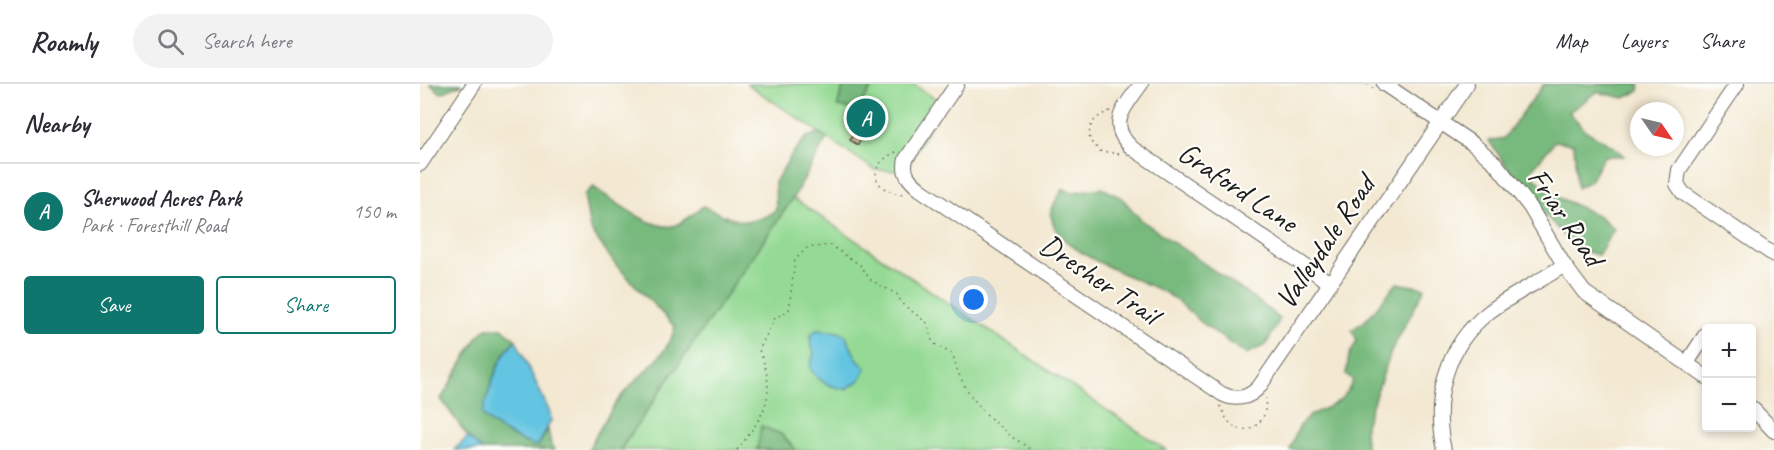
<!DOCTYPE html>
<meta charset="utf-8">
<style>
body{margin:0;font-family:Caveat,sans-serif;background:#f2f2f3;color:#2b2b33}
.controls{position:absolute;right:18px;bottom:18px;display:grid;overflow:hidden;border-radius:6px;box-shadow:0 3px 9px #0003}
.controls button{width:54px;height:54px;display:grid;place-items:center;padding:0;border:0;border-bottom:2px solid #e1e1e2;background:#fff;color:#2b2b33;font:30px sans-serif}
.compass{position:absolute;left:1210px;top:18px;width:54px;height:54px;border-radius:50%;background:#fff;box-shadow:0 3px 9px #0003;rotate:124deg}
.you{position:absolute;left:554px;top:216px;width:21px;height:21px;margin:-15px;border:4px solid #fff;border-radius:50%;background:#1a73e8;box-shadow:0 0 0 9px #1a73e833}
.badge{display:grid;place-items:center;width:39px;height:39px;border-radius:50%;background:#0f766e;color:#fff;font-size:20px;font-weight:700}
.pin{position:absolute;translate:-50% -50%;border:3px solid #fff;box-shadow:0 2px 6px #0006}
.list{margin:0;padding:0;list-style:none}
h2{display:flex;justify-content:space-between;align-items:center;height:78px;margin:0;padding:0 24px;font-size:26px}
h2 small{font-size:20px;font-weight:400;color:#7c7c81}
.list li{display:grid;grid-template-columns:39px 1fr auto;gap:18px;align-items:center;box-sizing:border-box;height:96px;padding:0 24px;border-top:2px solid #e1e1e2}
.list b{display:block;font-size:22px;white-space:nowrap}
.list p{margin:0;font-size:20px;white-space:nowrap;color:#7c7c81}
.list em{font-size:20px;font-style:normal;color:#7c7c81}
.actions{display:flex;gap:12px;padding:18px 24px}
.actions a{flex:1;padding:14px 0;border:2px solid #0f766e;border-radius:6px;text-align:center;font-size:21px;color:#0f766e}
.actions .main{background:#0f766e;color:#fff}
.icon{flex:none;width:33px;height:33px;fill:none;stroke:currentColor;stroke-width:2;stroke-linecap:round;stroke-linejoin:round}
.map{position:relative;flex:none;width:1354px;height:366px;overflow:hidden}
header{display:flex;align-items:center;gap:36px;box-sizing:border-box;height:84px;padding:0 30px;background:#fff;border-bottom:2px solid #e1e1e2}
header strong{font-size:28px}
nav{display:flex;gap:33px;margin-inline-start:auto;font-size:21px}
.search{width:420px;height:54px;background:#f2f2f3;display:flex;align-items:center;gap:15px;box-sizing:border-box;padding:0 21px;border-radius:33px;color:#7c7c81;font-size:22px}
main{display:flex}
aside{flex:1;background:#fff}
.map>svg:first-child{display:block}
</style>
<header>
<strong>Roamly</strong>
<div class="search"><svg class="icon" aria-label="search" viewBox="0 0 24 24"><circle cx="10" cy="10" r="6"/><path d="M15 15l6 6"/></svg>Search here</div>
<nav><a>Map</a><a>Layers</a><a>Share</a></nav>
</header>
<main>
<aside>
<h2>Nearby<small></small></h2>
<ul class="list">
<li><span class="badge">A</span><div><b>Sherwood Acres Park</b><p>Park · Foresthill Road</p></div><em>150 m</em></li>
</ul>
<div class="actions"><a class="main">Save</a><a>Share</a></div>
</aside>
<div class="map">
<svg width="1354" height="366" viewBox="0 0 1354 366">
<rect width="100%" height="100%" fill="#fdfcf7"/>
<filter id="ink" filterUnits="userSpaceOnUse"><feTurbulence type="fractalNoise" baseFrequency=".0167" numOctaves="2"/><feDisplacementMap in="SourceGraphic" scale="12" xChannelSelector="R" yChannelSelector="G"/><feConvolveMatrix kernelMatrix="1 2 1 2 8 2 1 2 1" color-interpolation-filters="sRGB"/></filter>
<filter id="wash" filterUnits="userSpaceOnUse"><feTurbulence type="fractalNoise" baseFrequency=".008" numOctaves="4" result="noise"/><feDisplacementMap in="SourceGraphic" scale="24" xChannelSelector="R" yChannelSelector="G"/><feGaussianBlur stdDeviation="1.35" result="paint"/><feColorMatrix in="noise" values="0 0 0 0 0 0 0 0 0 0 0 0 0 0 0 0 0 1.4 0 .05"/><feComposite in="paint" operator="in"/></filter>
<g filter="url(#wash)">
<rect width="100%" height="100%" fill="#f3e8d1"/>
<path fill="#95da94" stroke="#587b58" stroke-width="1.5" d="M327,0H493L523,20L484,87L455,86Z
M373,114L746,366H200Z"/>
<path fill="#78ba7e" stroke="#4a6b4d" stroke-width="1.5" d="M10,0H43L21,9Z
M424,0H454L438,26L417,23Z
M1124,0H1220L1219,7L1204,14L1177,8L1149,28L1166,47L1194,63L1204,72H1184L1170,97L1157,104L1154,60L1135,57L1109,89L1135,112L1179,132L1194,145L1178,171L1156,165L1104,107L1069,57L1084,54Z
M399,49L407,54L373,114L200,366H168C178,348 189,326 203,310C221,289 249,271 255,243L195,180L170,145L164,111L173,103C190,114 235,150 256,141C266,137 275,128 283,122C311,135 328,146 356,126L355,98L374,67L387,53Z
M682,104L702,114L721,136L838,217L860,235L846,261L826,270C811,260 796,250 781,238C771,229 760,219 749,211C724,195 623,167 632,126C633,119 640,111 643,105L653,108Z
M977,199L1005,204L971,268L945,341L946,366H870C873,358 876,347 881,340C898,320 920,329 933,296L926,290L929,272L937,256L932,246L947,235Z
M67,244H82L96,256C78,270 68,308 63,330C70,342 104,360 118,362L128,345L131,361L135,366H62L48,353L21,315L57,254Z
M341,342L361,350L376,366H337Z"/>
<path fill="#63c5e1" stroke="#40707e" stroke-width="1.5" d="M397,246L418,248L425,251L436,273L446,284L439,297L426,305C410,303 398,298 390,284L394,268C390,261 389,257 392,249Z
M96,256L130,329L131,336L118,362C104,360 70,342 62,330C69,308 78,271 96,256Z
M48,353L62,366H34Z"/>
<g id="blocks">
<path fill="#e1a976" d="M435,48L442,53L438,61L430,56Z"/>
</g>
</g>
<g filter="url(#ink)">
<use href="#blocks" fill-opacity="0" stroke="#67635b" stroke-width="1.5"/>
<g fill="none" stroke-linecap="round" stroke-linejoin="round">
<defs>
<path id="minor" d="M537,0L486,75C482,90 490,97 501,106L802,310C816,317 829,314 839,303L1047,0
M721,0C705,23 686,40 712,64L910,199
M964,0L1053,60L1076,80L1110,123L1144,181L1164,208L1286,293
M1317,0L1259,86L1257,100L1263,109L1354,171
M0,80L54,0
M1267,279L1286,250
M1332,324L1354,347
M1024,366C1012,315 1026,261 1069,228C1092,210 1120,198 1144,181"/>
</defs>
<use href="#minor" stroke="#67635b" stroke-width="16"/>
<path stroke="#67635b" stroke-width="1.5" stroke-dasharray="1.5 4.5" stroke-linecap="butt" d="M947,0L953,4
M690,27C675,33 667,40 670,57L680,67L700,70
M476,68C444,82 453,110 486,110
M800,322C804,327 805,335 810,339C820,350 836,346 843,333C846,328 845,320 846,314
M317,366C345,330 358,312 339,266L355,234L369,226L375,176L387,164L410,161L440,181L451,196L478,211L481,219L507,239L512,256L517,262L533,270C539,304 563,329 588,350C595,356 605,360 611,366"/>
<use href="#minor" stroke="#fff" stroke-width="14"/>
</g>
</g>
<g text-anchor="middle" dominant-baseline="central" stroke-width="4.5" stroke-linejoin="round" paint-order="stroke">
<g font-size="30" fill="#1c1c1c" stroke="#fdfcf7">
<text transform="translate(818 103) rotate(34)">Graford Lane</text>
<text transform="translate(1146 133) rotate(56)">Friar Road</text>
<text transform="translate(905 158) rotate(-56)">Valleydale Road</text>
<text transform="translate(680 195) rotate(34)">Dresher Trail</text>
</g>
</g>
</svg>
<div class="controls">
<button>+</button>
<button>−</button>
</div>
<svg class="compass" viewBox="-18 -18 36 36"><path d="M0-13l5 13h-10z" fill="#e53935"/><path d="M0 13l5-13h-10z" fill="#7c7c81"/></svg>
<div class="you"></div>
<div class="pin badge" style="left:446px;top:34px">A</div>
</div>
</main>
